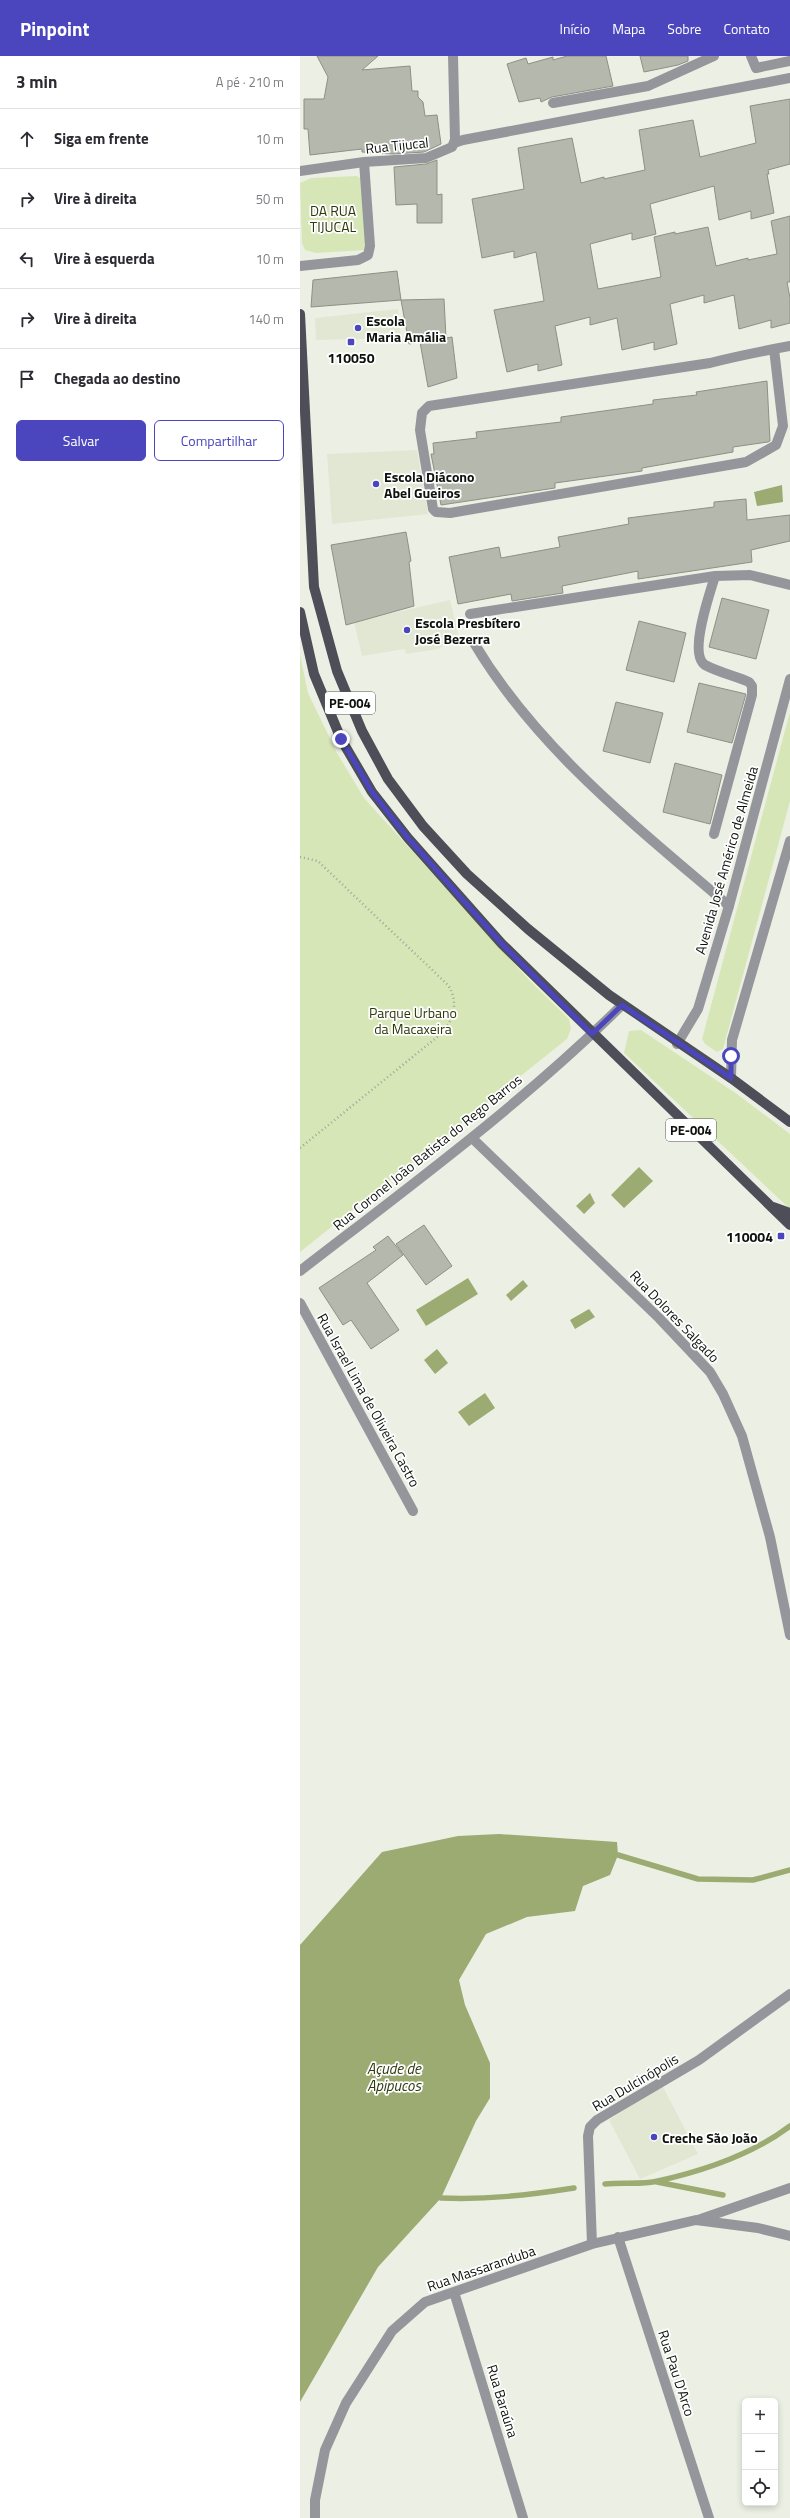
<!DOCTYPE html>
<html lang="pt">
<meta charset="utf-8">
<style>
body{margin:0;font-family:"Titillium Web",sans-serif;background:#f2f2f3;color:#2b2b33}
.controls{position:absolute;right:12px;bottom:12px;display:grid;overflow:hidden;border-radius:6px;box-shadow:0 2px 6px #0003}
.controls button{width:36px;height:36px;display:grid;place-items:center;padding:0;border:0;border-bottom:1px solid #e1e1e2;background:#fff;color:#2b2b33;font:20px sans-serif}
.stop{position:absolute;width:12px;height:12px;margin:-9px;border:3px solid #4b46bd;border-radius:50%;background:#fff}
.stop.end{background:#4b46bd;border-color:#fff;box-shadow:0 1px 4px #0008}
.list{margin:0;padding:0;list-style:none}
h2{display:flex;justify-content:space-between;align-items:center;height:52px;margin:0;padding:0 16px;font-size:17px}
h2 small{font-size:13px;font-weight:400;color:#7c7c81}
.list li{display:grid;grid-template-columns:26px 1fr auto;gap:12px;align-items:center;box-sizing:border-box;height:60px;padding:0 16px;border-top:1px solid #e1e1e2}
.list b{display:block;font-size:15px;white-space:nowrap}
.list em{font-size:13px;font-style:normal;color:#7c7c81}
.actions{display:flex;gap:8px;padding:12px 16px}
.actions a{flex:1;padding:9px 0;border:1px solid #4b46bd;border-radius:6px;text-align:center;font-size:14px;color:#4b46bd}
.actions .main{background:#4b46bd;color:#fff}
.icon{flex:none;width:22px;height:22px;fill:none;stroke:currentColor;stroke-width:2;stroke-linecap:round;stroke-linejoin:round}
.map{position:relative;flex:none;width:490px;height:2462px;overflow:hidden}
header{display:flex;align-items:center;gap:24px;box-sizing:border-box;height:56px;padding:0 20px;background:#4b46bd;color:#fff}
header strong{font-size:19px}
nav{display:flex;gap:22px;margin-inline-start:auto;font-size:14px}
main{display:flex}
aside{flex:1;background:#fff}
.map>svg:first-child{display:block}
</style>
<header>
<strong>Pinpoint</strong>
<nav><a>Início</a><a>Mapa</a><a>Sobre</a><a>Contato</a></nav>
</header>
<main>
<aside>
<h2>3 min<small>A pé · 210 m</small></h2>
<ul class="list">
<li><svg class="icon" aria-label="ahead" viewBox="0 0 24 24"><path d="M12 20V5M6 11l6-6 6 6"/></svg><div><b>Siga em frente</b></div><em>10 m</em></li>
<li><svg class="icon" aria-label="right" viewBox="0 0 24 24"><path d="M7 20v-9h11M14 6l5 5-5 5"/></svg><div><b>Vire à direita</b></div><em>50 m</em></li>
<li><svg class="icon" aria-label="left" viewBox="0 0 24 24"><path d="M17 20v-9H6M10 6l-5 5 5 5"/></svg><div><b>Vire à esquerda</b></div><em>10 m</em></li>
<li><svg class="icon" aria-label="right" viewBox="0 0 24 24"><path d="M7 20v-9h11M14 6l5 5-5 5"/></svg><div><b>Vire à direita</b></div><em>140 m</em></li>
<li><svg class="icon" aria-label="arrive" viewBox="0 0 24 24"><path d="M6 21V4h12l-3 4 3 4H6"/></svg><div><b>Chegada ao destino</b></div></li>
</ul>
<div class="actions"><a class="main">Salvar</a><a>Compartilhar</a></div>
</aside>
<div class="map">
<svg width="490" height="2462" viewBox="0 0 490 2462">
<rect width="100%" height="100%" fill="#ecf0e4"/>
<path fill="#e1e7d3" d="M98,253L101,282L16,284L15,262Z
M117,394L128,458L32,468L27,398Z
M150,544L159,581L138,593L106,598L105,593L62,600L54,566Z
M362,2029L398,2098L340,2123L309,2064Z"/>
<path fill="#d7e6b6" d="M57,120L62,123L68,188L65,194L16,197L5,194L2,187L0,127L11,122Z
M0,599L8,637L37,697L64,742L230,925L269,963L271,973L267,983L0,1196Z
M490,656V745L423,993L417,996L405,988L402,983Z
M341,974L437,1038L490,1078V1153L324,997L329,975Z"/>
<path fill="#9bab72" d="M482,429L483,446L457,450L454,436Z
M339,1111L353,1125L324,1152L311,1139Z
M290,1137L295,1147L284,1158L276,1150Z
M168,1222L178,1238L126,1270L116,1254Z
M223,1224L228,1230L211,1245L206,1239Z
M289,1253L295,1261L275,1273L270,1264Z
M137,1293L148,1307L135,1318L124,1304Z
M185,1337L195,1352L169,1370L158,1356Z
M199,1778L317,1786L318,1799L310,1819L283,1830L275,1855L227,1861L186,1878L159,1924L165,1949L190,2007V2042L176,2065L141,2142L78,2211L0,2346V1889L82,1796L158,1780Z"/>
<g fill="none" stroke-linecap="round" stroke-linejoin="round">
<path stroke="#9bab72" stroke-width="5.5" d="M318,1799L398,1823L453,1824L490,1814
M357,2126L423,2139
M305,2128C322,2126 341,2129 358,2125C403,2115 453,2098 490,2070
M141,2142C187,2144 229,2139 274,2132"/>
</g>
<path fill="#b5b8ac" stroke="#8d9185" d="M17,0H78L62,14L110,10L112,35H118V41L123,46L125,60L137,59L141,88L124,96L93,98L62,96V93L10,99L8,73H4V43H24L28,21Z
M267,0H306L313,30L252,41L241,46L240,42L219,46L207,8L226,2L228,8L253,1V4Z
M340,0H388V5L378,9L344,16Z
M490,43V108L468,114L469,118H467L474,157L451,163V155L419,164L414,130L350,148L356,178L332,184V177L290,188L298,233L361,221L354,181L375,176V178L408,171L416,210L448,202V204L477,198L471,165L490,160V226H487L490,242V267L471,272V264L439,273L434,239L404,247V239L370,248L377,288L354,294V286L322,294L317,262L290,269V261L255,270L262,309L238,315V308L207,316L194,254L244,245L236,196L214,202V195L182,202L172,143L224,133L218,92L272,82L281,127L304,121V123L345,114L339,74L393,64L400,101L456,87L450,50Z
M137,104V139L142,138V167H117V148L96,149L94,111L126,108Z
M97,215L101,244L11,251L13,224Z
M144,243L146,282L152,281L157,322L128,331L120,286L109,288L101,244Z
M467,325L470,385L468,386L433,391V396L342,412V415L255,427V432L141,449L131,398H134L133,387L177,382L176,376L261,366V361L353,348V344L397,339L396,336Z
M446,443L447,464L490,459V485L451,494L452,506L338,523V515L262,530L263,537L212,545L211,538L158,548L149,501L199,491L201,502L260,491L258,481L329,468L328,462L414,451V446Z
M106,476L111,505L109,506L114,550L46,569L31,489Z
M422,542L469,554L456,603L409,591Z
M339,565L386,577L374,626L326,614Z
M399,627L446,638L432,687L387,676Z
M316,646L363,657L350,707L303,695Z
M375,707L422,719L410,768L363,756Z
M124,1169L152,1210L126,1229L96,1188Z
M88,1180L103,1199L67,1227L99,1274L71,1293L51,1264L43,1269L19,1232L76,1194L73,1191Z"/>
<g fill="none" stroke-linecap="round" stroke-linejoin="round">
<path stroke="#a1a59c" stroke-width="2.5" stroke-dasharray="1 3" stroke-linecap="butt" d="M0,801L18,805L23,810L148,929C159,946 154,964 141,978L0,1092"/>
<path stroke="#95969b" stroke-width="10" d="M451,0L456,12L490,5
M253,47L348,30L414,0
M154,87L163,84L490,22
M474,293L483,370L476,389L446,406L150,457L136,456L133,453L120,374L122,357L129,350L410,307C437,300 463,295 490,290
M170,558L415,520L450,519L490,529
M414,778L452,639V630L449,626C435,620 418,616 405,609C388,598 410,537 415,520"/>
<path stroke="#95969b" stroke-width="10" d="M0,115L64,106L126,102L152,91L155,84L153,0
M0,210L58,204L68,199L70,190L64,106
M174,587C238,694 336,770 429,850
M172,1082L359,1262L410,1316L423,1338L442,1380L470,1481L490,1579
M0,1247L113,1455
M398,2164L490,2132
M318,2181L409,2462
M292,2188L288,2080L290,2071L297,2064L399,2004L490,1938
M154,2236L223,2462
M15,2462V2444L25,2394L46,2347L92,2275L125,2246L292,2188L396,2164L458,2172L490,2180"/>
<path stroke="#95969b" stroke-width="10" d="M377,988L398,953L429,850L490,623
M431,1022L432,984L490,785
M0,1215C110,1130 223,1047 322,949"/>
<path stroke="#4d4e57" stroke-width="10" d="M0,258L14,531L37,615L62,675L88,723L123,770L167,818L228,873L309,939L431,1022L490,1066
M0,556L14,618L41,683L72,736L108,782L202,888L490,1169
M473,1151L490,1157"/>
</g>
<g fill="none" stroke-linecap="round" stroke-linejoin="round">
<path stroke="#4b46bd" stroke-width="5" d="M41,683L72,736L108,782L202,888L292,978L322,949L431,1022V1000"/>
</g>
<g fill="#4b46bd" stroke="#fff" stroke-width="1.5">
<circle cx="58" cy="272" r="4"/>
<rect x="47" y="282" width="8" height="8" rx="2"/>
<circle cx="76" cy="428" r="4"/>
<circle cx="107" cy="574" r="4"/>
<rect x="477" y="1176" width="8" height="8" rx="2"/>
<circle cx="354" cy="2081" r="4"/>
</g>
<g text-anchor="middle" dominant-baseline="central" stroke-width="3.5" stroke-linejoin="round" paint-order="stroke">
<g fill="#fff" stroke="#575856" stroke-width="1">
<rect x="25" y="636" width="50" height="22" rx="3"/>
<rect x="366" y="1063" width="50" height="22" rx="3"/>
</g>
<g font-size="13" font-weight="bold" fill="#0f110d">
<text x="50" y="647">PE-004</text>
<text x="391" y="1074">PE-004</text>
</g>
<g font-size="14" fill="#0f110d" stroke="#fff">
<text transform="translate(97 89) rotate(-6)">Rua Tijucal</text>
<text transform="translate(426 804) rotate(-74)">Avenida José Américo de Almeida</text>
<text transform="translate(127 1096) rotate(-39)">Rua Coronel João Batista do Rego Barros</text>
<text transform="translate(375 1260) rotate(46)">Rua Dolores Salgado</text>
<text transform="translate(69 1344) rotate(61)">Rua Israel Lima de Oliveira Castro</text>
<text transform="translate(335 2026) rotate(-31)">Rua Dulcinópolis</text>
<text transform="translate(181 2212) rotate(-19)">Rua Massaranduba</text>
<text transform="translate(377 2317) rotate(72)">Rua Pau D'Arco</text>
<text transform="translate(203 2345) rotate(73)">Rua Baraúna</text>
</g>
<g font-size="14" fill="#2e380c" stroke="#fff">
<text x="33" y="154">DA RUA<tspan x="33" dy="16">TIJUCAL</tspan></text>
<text x="113" y="956">Parque Urbano<tspan x="113" dy="16">da Macaxeira</tspan></text>
</g>
<g font-size="14" font-weight="bold" fill="#0f110d" stroke="#fff" text-anchor="start">
<text x="66" y="264">Escola<tspan x="66" dy="16">Maria Amália</tspan></text>
<text x="51" y="301" text-anchor="middle">110050</text>
<text x="84" y="420">Escola Diácono<tspan x="84" dy="16">Abel Gueiros</tspan></text>
<text x="115" y="566">Escola Presbítero<tspan x="115" dy="16">José Bezerra</tspan></text>
<text x="473" y="1180" text-anchor="end">110004</text>
<text x="362" y="2081">Creche São João</text>
</g>
<g font-size="15" font-style="italic" fill="#2f3a0e" stroke="#fff">
<text x="94" y="2012">Açude de<tspan x="94" dy="17">Apipucos</tspan></text>
</g>
</g>
</svg>
<div class="controls">
<button>+</button>
<button>−</button>
<button><svg class="icon" aria-label="locate" viewBox="0 0 24 24"><circle cx="12" cy="12" r="6"/><path d="M12 2v4M12 18v4M2 12h4M18 12h4"/></svg></button>
</div>
<div class="stop" style="left:431px;top:1000px"></div>
<div class="stop end" style="left:41px;top:683px"></div>
</div>
</main>
